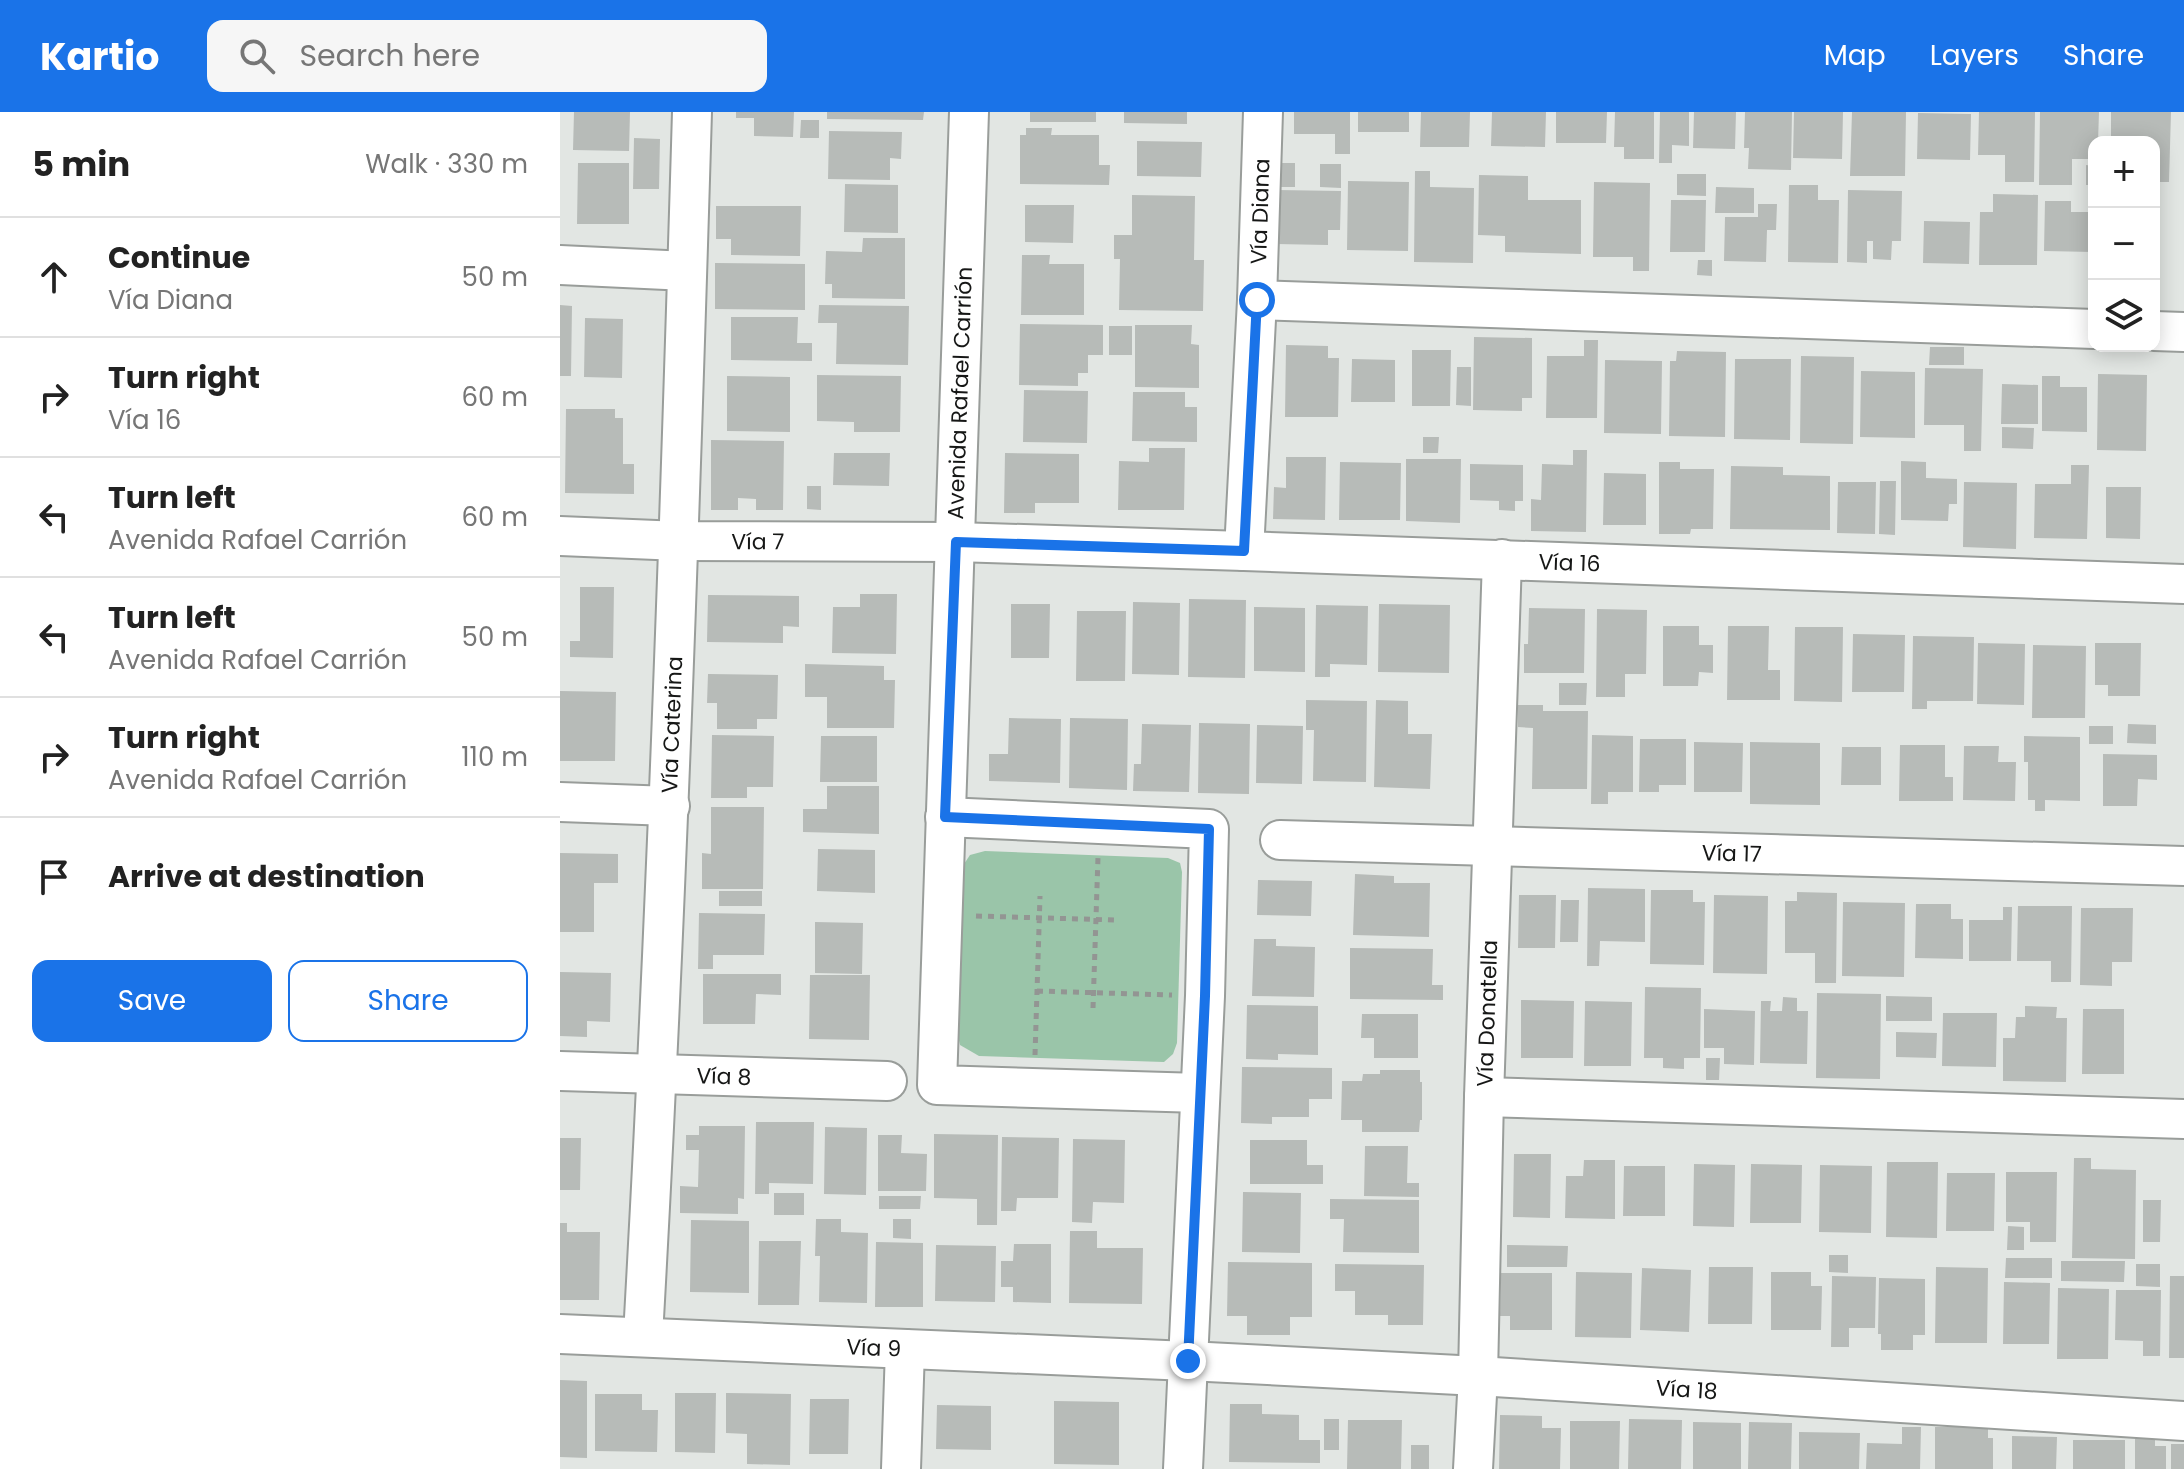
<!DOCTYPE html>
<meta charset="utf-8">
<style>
body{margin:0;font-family:Poppins,sans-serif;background:#f6f6f6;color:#222}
.controls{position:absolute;right:24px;top:24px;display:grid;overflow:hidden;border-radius:16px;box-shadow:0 4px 20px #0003}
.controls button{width:72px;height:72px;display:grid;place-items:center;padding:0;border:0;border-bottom:2px solid #e0e0e0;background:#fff;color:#222;font:40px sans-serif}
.stop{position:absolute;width:24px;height:24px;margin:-18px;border:6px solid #1a73e8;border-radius:50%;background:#fff}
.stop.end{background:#1a73e8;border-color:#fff;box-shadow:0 2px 8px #0008}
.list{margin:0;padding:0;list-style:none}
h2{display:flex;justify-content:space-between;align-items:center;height:104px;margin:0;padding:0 32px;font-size:34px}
h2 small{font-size:26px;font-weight:400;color:#767676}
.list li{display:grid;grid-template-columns:52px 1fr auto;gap:24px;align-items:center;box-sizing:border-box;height:120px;padding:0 32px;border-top:2px solid #e0e0e0}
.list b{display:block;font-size:30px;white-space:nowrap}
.list p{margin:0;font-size:26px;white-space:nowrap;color:#767676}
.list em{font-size:26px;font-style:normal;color:#767676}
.actions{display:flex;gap:16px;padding:24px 32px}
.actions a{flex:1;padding:18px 0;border:2px solid #1a73e8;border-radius:16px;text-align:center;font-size:28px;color:#1a73e8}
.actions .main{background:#1a73e8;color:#fff}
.icon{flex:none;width:44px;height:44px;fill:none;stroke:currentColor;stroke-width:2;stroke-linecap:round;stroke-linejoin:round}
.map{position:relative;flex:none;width:1624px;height:1357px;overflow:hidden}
header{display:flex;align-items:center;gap:48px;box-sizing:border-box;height:112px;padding:0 40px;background:#1a73e8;color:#fff}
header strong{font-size:38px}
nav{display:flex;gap:44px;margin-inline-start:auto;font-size:28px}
.search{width:560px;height:72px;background:#f6f6f6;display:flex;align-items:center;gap:20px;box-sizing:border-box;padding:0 28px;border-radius:16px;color:#767676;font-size:30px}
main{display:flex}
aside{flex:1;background:#fff}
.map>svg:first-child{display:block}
</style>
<header>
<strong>Kartio</strong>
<div class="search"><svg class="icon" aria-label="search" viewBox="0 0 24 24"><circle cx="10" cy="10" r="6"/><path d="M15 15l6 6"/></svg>Search here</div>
<nav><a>Map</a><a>Layers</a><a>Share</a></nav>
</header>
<main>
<aside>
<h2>5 min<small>Walk · 330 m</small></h2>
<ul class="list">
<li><svg class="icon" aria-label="ahead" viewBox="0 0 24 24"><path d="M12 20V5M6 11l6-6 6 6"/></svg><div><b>Continue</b><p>Vía Diana</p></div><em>50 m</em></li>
<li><svg class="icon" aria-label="right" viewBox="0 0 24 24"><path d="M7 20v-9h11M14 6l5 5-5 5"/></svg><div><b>Turn right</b><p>Vía 16</p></div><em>60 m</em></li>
<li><svg class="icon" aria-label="left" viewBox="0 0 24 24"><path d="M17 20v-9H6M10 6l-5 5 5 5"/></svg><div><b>Turn left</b><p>Avenida Rafael Carrión</p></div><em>60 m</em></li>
<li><svg class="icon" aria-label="left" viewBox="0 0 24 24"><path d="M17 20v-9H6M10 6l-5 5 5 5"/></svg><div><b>Turn left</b><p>Avenida Rafael Carrión</p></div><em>50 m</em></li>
<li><svg class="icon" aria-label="right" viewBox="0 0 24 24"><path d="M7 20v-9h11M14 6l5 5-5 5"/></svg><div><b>Turn right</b><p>Avenida Rafael Carrión</p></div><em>110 m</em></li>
<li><svg class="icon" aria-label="arrive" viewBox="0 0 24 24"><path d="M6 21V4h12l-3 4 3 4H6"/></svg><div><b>Arrive at destination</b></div></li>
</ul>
<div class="actions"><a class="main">Save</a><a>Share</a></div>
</aside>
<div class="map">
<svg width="1624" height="1357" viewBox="0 0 1624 1357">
<rect width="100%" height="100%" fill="#e2e6e3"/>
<path fill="#9ac5a9" d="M425,739L608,746L620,751L622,760L617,931L613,942L604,950L419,944L400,933L397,919L402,755L410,743Z"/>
<path fill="#b7bbb8" d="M14,0H70L69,39L13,38Z
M176,0H234L233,25L194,24V6H176Z
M267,0H364L363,8L267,7Z
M470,0H536V10H470Z
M564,0H627V12L564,11Z
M734,0H790V42H775V22H734Z
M798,0H849V20H798Z
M861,0H910L909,35H860Z
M932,0H986L985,35L931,34Z
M996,0H1047L1046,31H996Z
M1055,0H1094V47H1064V35H1054Z
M1100,0H1129V34L1112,33V51H1099Z
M1134,0H1176L1175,37L1133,36Z
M1185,0H1232L1231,58L1188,57L1189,36H1184Z
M1234,0H1283L1282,47L1233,46Z
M1292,0H1346L1345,64H1290Z
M1419,0H1475L1474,70H1445V43H1418Z
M1480,0H1539L1538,30H1534V47H1512V73H1479Z
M1551,0H1611L1609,70H1594V30H1551Z
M1358,1L1411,2L1410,48L1357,47Z
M241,8H259V26H240Z
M466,16H492L491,23H539V53H550L549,73L460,72V23H466Z
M269,19L342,20L341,47L330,46V68L268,67Z
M74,26L100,27L99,77H73Z
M577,29L642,30L641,65L577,64Z
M18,51H69V112H17Z
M718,51H735V75H717Z
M760,52H781V76L760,75Z
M1526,53L1534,54V73H1526Z
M855,59H870V75L914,76L913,151L854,150Z
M1117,62H1146V84L1117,83Z
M919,63L968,64V88H1021V142L945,140V124L918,123Z
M788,69L849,70L848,139L787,138Z
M1034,70L1090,71L1089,159H1073V145H1033Z
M285,72L338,73V121L284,120Z
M1229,73H1258V88H1279L1278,151L1228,150Z
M1156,75L1194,76V101H1155Z
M717,78L781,79L780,118H768V133L716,132Z
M1288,78L1342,79L1341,129H1332L1331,148L1313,147V129H1307V151L1287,150Z
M1433,82L1478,83L1477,153H1419L1420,100H1433Z
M572,83L635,84L634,148H644L643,199L559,198L560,147H554V123H572Z
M1111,88H1146L1145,140H1110Z
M1485,89H1511V100H1533V140L1484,139Z
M1198,92H1217L1216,118H1207L1206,150L1164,149L1165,105H1198Z
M465,93H514L513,131L465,130Z
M156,94H241L240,144L171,143V127H156Z
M1364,109L1410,110L1409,152L1363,151Z
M303,126H345V187L272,186V172H265L266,139L302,140Z
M462,143H490L489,152H524V203H461Z
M1138,148H1152V164L1137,163Z
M155,151L245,152V198L155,197Z
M0,193L12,194L11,264H0Z
M259,193L349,194L348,253L276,252L277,211H258Z
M171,205H238L237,231H252V249L171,248Z
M25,206L63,207L62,266L24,265Z
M460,212L543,213V243H528V261H518V274L459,273Z
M575,213H632L631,232L639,233V276L575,275Z
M549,214H572V243H549Z
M914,225L972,226V286H962V299L913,298Z
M1024,228H1038L1037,306H986L987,244H1024Z
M726,233L768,234V246H779L778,305H725Z
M1370,235H1404V253H1369Z
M852,238H891L890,294H852Z
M1117,239L1166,240L1165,325L1109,324L1110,249H1116Z
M1241,244L1294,245L1293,332L1240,331Z
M792,247L835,248V290H791Z
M1175,247H1231L1230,328L1174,327Z
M1045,248L1102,249L1101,322L1044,321Z
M897,255H911V294L896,293Z
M1365,256L1423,257L1421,339H1404V313H1364Z
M1301,259L1355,260V326L1300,325Z
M1538,262L1587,263L1586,339L1537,338Z
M257,263L341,264L340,320H294V310L257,309Z
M167,264L230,265V320L167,319Z
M1482,264H1500V275H1527V320L1482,319Z
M1442,272L1478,273V312H1441Z
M464,278L528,279L527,331L463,330Z
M573,280H625V295H637V330L572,329Z
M6,297H55V306H63V352H74V382L5,381Z
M1442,315L1474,316L1473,337L1442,336Z
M863,325H879L878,341H863Z
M151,328L224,329L223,398H196V387L178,386V398H151Z
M589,336H625L624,398H558L559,349L589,350Z
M1013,338H1027L1026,420L971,419V387L981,388L982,352L1013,353Z
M274,341H330L329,374L273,373Z
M445,341L519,342V391H475V401H444Z
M726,345H766L765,408L713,407L714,375L726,376Z
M846,347H901L900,411L846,409Z
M1341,349L1366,350V366L1397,367V392H1389L1388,409L1341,408Z
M780,350L841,351L840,408H779Z
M1099,350H1120V357H1154L1153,417H1131L1130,422H1099Z
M910,352L963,353V389H955V399L939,398V389L910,388Z
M1511,353H1529L1527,427L1474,426L1475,372H1511Z
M1171,354L1223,355V363L1270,364V418L1170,417Z
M1044,361L1086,362V413H1043Z
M1320,369H1336L1335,423L1319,422Z
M1278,370H1316L1315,422L1277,421Z
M1404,370L1457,371L1456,437L1403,435Z
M247,374H261V398L247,397Z
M1546,375H1581L1580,427L1546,426Z
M20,475H54L53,546L10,545V529H20Z
M300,482H337L336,542L272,541L273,495H300Z
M148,483L239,484V515L223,514V531L147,530Z
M629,487L686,488L685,566L628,565Z
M573,490L620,491L619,563L572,562Z
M451,492H490L489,546H451Z
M819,492L890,493L889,561L818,560Z
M756,493L808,494L807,553L770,552V565H755Z
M694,495L745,496V560L694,559Z
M969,496L1025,497L1024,561H964V532H968Z
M1037,497L1087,498L1086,562H1065V585H1036Z
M517,499H566L565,569H516Z
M1103,514H1139V533H1153V561L1139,560L1138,574H1103Z
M1168,514H1209L1208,558H1220V588H1167Z
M1235,515H1283L1282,590L1234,589Z
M1293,522L1345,523L1344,580H1292Z
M1353,524L1414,525L1413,589H1367V597H1352Z
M1418,531L1465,532L1464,593L1417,592Z
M1535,531H1581L1580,584H1548V573H1535Z
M1473,533L1526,534L1525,606H1472Z
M245,552L324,554V568H335L334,616H267V585H245Z
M148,562L218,563L217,607H197V617H157V591H147Z
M999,571H1027L1026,593H999Z
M0,579L56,580L55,649H0Z
M746,588L807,589L806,670L753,669L754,618H746Z
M816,588L848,589V622H872L870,677L814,675Z
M958,593H983V599H1028L1027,677H972L973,616L958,615Z
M449,606L501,607L500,671L429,669V642H448Z
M510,606L568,607L567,678L509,676Z
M639,611L690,612L689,682L638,681Z
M582,612L631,613L629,680L573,679L574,652H581Z
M1568,612L1596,613V632L1567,631Z
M697,613L743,614L742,672L696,671Z
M1529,614H1553V632H1529Z
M152,623L214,624L213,675H187V686H151Z
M1032,623L1073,624V680H1048V692H1031Z
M261,624H317V670H260Z
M1464,624L1520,625V689L1485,688V699H1475V688H1468V650H1464Z
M1080,627H1126V673H1099V680H1079Z
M1134,630L1183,631L1182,680H1134Z
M1190,630L1260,631V693L1190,692Z
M1340,633H1385V665H1393V689H1339Z
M1404,634H1439L1438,650H1456L1455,689L1403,688Z
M1282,635H1321V673H1281Z
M1543,642L1597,643V668L1578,667L1577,694H1543Z
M267,674H319V722L243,720V697H267Z
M151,695H204L203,777H142V741L151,742Z
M258,737L315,738V781L257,779Z
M0,741L58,742V771H34V820H0Z
M795,762L834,764V771H870L869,825L793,823Z
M698,768L752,769L751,804L697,803Z
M1028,776L1085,777V830L1040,829L1039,854H1027Z
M1091,778H1133V790H1145L1144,853L1090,852Z
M159,779H202V794H159Z
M1237,780L1277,781L1276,871H1255V841H1225V789H1237Z
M959,783H996L995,836H958Z
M1154,783L1208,784L1207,862L1153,861Z
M1001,788H1019L1018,830H1000Z
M1283,790L1345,791L1344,865L1282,864Z
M1356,792H1391V807H1403V847L1355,846Z
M1458,794H1512L1511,870H1491V849H1457Z
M1443,795H1452L1451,849H1409V808H1443Z
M1521,796H1573L1572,850H1552V874L1520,873Z
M139,801L205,802L204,843H153V857H138Z
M255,810L303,811L302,862L255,861Z
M694,827H716V834L755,835L754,885L692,884Z
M790,836L873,837L872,873H883V888L790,887Z
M0,860L51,861L50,910L27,909V925L0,924Z
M143,862H221V883L196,882L195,912H143Z
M250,863H310L309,928L249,927Z
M1085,875L1141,876L1140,946H1124V957L1103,956V946H1084Z
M1257,881L1321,882L1320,967L1256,966Z
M1326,884L1372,885V909H1326Z
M1223,885L1237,886V899H1248L1247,952L1200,951L1201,889H1211L1210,899H1222Z
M961,888L1014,889L1013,946H961Z
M1025,889L1072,890L1071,954H1024Z
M687,893L758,894V943L718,942V948L686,947Z
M1465,894L1497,895L1496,906H1507L1506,970L1443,969V926H1455L1456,905H1465Z
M1144,897L1195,899L1194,953L1164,952V936H1144Z
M1523,897H1564V962H1522Z
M1383,901H1437L1436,955L1382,954Z
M802,902H858V946H814V926H801Z
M1336,920L1377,921L1376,946L1336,945Z
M1146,946H1160L1159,968H1146Z
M682,955L772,956V987H749V1005H712V1012L681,1011Z
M820,958H860V970H862V1008H860L859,1020H802V1008H781L782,969H802L803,962H820Z
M196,1010H254L253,1072L209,1071V1082H195Z
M139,1014H185L184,1087L178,1086V1102L120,1101V1074L138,1075L139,1038H126V1023H139Z
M265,1015L307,1016L306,1083L264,1082Z
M374,1022L438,1023L437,1113H417V1087L374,1086Z
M318,1023H342L341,1041L367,1042L366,1079H318Z
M442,1025L499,1026L498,1086H457L456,1099H441Z
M0,1026H21L20,1078H0Z
M513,1027L565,1028L564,1091L533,1090L532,1111L512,1110Z
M690,1028H747V1053H763V1072H690Z
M805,1034H848L847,1071H859V1085L804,1084Z
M954,1042H991L990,1106L953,1105Z
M1514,1046H1531V1057L1576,1058L1575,1147L1512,1146Z
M1024,1048H1055V1107L1005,1106L1006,1064H1023Z
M1327,1050H1378L1377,1126L1326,1125Z
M1134,1052L1175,1053L1174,1115L1133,1114Z
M1191,1052L1242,1053L1241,1111H1190Z
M1260,1053L1312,1054L1311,1121L1259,1120Z
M1064,1054H1105V1104H1063Z
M1446,1060H1497L1496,1130H1470V1110H1446Z
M1387,1061H1435L1434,1119H1386Z
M683,1080L741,1081L740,1141L682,1140Z
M214,1081H244V1103H214Z
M319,1084H361L360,1097H319Z
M770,1087L859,1088V1141L783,1140L784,1107H770Z
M1583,1088H1601L1600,1130H1583Z
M256,1107H281V1120L308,1121L307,1191L259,1190L260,1144H255Z
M333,1107H351V1127L333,1126Z
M131,1108L189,1109V1181L130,1180Z
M0,1111H7V1120H40L39,1188H0Z
M1448,1114L1464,1115V1138H1447Z
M510,1119H537V1136H583L582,1192L509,1191Z
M199,1129H241L239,1193H198Z
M316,1130L363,1131V1195H315Z
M454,1132H491V1191L453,1190V1175H441V1149H453Z
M376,1133L436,1134L435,1190L375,1189Z
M947,1133L1008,1134L1007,1155H947Z
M1269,1143H1288V1161L1269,1160Z
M1446,1146H1492V1166H1445Z
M1501,1149H1565L1564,1170L1501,1169Z
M668,1150L752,1151V1205H730V1223H687V1204H667Z
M775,1152L864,1153L863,1213H828V1203H795V1179H775Z
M1576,1152H1600V1175L1576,1174Z
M1149,1155H1193L1192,1212H1148Z
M1376,1155L1428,1156L1427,1231H1375Z
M1082,1156L1131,1158L1129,1220L1080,1218Z
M1016,1160L1072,1161L1071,1226L1015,1225Z
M1211,1160H1251V1174H1262L1261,1218H1211Z
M941,1161H992V1218H950V1204H940Z
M1272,1164L1316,1165L1315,1216H1289V1235H1271Z
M1610,1164H1624V1246H1609Z
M1319,1166L1365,1167V1223H1353V1238H1321V1222H1318Z
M1444,1170L1490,1171L1489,1232H1443Z
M1498,1176L1549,1177L1548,1247H1497Z
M1556,1178H1601L1600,1244H1583V1229L1555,1228Z
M0,1268L27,1269V1346L0,1345Z
M115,1281H156L155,1341L115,1340Z
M166,1281L231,1282L230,1353L187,1352V1322L166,1321Z
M35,1282H82V1298H98L97,1340L35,1339Z
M250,1287H289L288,1342H249Z
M494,1289L559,1290V1353L494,1352Z
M670,1292H702V1302L739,1303V1328H760V1351L669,1350Z
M377,1293L431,1294V1338L376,1337Z
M940,1303L982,1304V1316H1001L1000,1357H939Z
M764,1307H779V1338H764Z
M1069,1307L1122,1308L1121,1357H1068Z
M788,1308H842L841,1357H787Z
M1010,1309H1060L1059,1357H1010Z
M1133,1310L1181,1311V1357H1133Z
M1189,1310L1232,1311L1231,1357H1188Z
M1342,1315H1361L1360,1357H1306L1307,1331L1342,1332Z
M1375,1315H1428V1326H1433V1357H1375Z
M1239,1320L1300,1321L1299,1357H1239Z
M1452,1324L1497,1325L1496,1357H1452Z
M1575,1326H1595V1334H1606V1357H1575Z
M1513,1328H1565V1357H1513Z
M1611,1332H1624V1357H1611Z
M851,1333H869V1357H851Z"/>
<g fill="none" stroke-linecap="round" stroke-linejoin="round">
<defs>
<g id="minor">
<path d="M409,0L377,973L640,981"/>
<path d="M0,153L127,159"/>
<path d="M697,188L1534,217"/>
<path d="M1594,219L1624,220"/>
<path id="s1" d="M0,424L120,429L396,430L684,439L1624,472"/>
<path id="s2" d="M684,439L697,188L703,0"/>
<path d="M0,690L110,694"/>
<path d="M385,705L649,717L645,884L623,1357"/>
<path id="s3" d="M720,728L1624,754"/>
<path id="s4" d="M0,959L327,969"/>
<path d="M924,985L1624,1007"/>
<path id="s5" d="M0,1222L628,1249L918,1264L1624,1309"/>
<path id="s6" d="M83,1224C106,816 120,408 132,0"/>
<path d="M341,1357L345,1237"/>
<path id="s7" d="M913,1357L918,1264L924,985L942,447"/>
</g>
</defs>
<use href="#minor" stroke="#999d9a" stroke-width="42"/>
<path stroke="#939593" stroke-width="5" stroke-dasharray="6 6" stroke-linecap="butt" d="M416,804L555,808
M477,879L612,883
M533,896L538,745
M475,943L480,784"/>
<use href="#minor" stroke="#fff" stroke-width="38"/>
</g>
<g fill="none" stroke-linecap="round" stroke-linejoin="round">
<path stroke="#1a73e8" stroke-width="10" d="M628,1249L645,884L649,717L385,705L396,430L684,439L697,188"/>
</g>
<g text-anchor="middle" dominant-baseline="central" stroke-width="8" stroke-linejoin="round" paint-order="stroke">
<g font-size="22" fill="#161716" stroke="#fff">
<text stroke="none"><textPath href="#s2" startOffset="340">Vía Diana</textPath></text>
<text transform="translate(400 281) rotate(-88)">Avenida Rafael Carrión</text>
<text stroke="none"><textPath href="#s1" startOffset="198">Vía 7</textPath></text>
<text stroke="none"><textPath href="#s1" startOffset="1010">Vía 16</textPath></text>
<text stroke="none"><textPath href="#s6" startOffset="612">Vía Caterina</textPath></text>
<text stroke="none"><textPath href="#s3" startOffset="452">Vía 17</textPath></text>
<text stroke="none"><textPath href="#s7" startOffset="456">Vía Donatella</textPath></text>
<text stroke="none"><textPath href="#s4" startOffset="164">Vía 8</textPath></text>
<text stroke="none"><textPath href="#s5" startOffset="314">Vía 9</textPath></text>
<text stroke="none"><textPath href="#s5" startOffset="1128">Vía 18</textPath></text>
</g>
</g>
</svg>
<div class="controls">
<button>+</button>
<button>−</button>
<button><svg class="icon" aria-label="layers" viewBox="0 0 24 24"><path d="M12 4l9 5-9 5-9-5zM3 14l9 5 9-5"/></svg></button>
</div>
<div class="stop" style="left:697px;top:188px"></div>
<div class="stop end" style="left:628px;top:1249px"></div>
</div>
</main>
